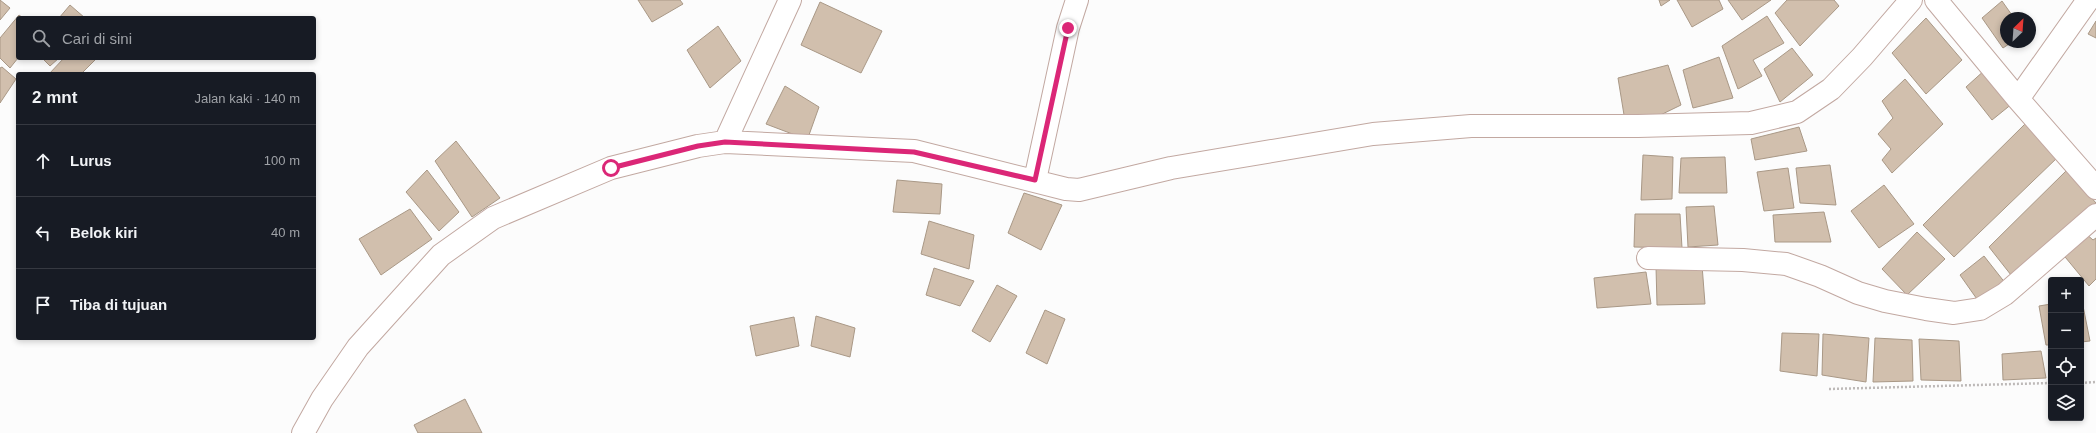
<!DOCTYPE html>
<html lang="id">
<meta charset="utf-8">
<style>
body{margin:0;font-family:Arial,sans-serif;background:#20242c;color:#f1f3f6}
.controls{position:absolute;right:12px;bottom:12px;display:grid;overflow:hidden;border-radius:4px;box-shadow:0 2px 6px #0003}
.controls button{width:36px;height:36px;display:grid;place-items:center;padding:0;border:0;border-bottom:1px solid #363941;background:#171b24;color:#f1f3f6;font:20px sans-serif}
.compass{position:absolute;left:2000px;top:12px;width:36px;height:36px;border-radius:50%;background:#171b24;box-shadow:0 2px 6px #0003;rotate:25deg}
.stop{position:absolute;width:12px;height:12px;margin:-9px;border:3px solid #db2777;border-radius:50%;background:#fff}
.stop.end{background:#db2777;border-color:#fff;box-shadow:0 1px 4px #0008}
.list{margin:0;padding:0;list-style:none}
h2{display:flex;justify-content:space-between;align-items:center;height:52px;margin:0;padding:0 16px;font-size:17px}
h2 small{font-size:13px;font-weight:400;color:#9ea1a6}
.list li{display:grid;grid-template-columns:26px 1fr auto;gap:12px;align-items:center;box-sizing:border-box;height:72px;padding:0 16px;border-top:1px solid #363941}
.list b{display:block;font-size:15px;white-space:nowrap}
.list em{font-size:13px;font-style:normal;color:#9ea1a6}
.icon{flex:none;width:22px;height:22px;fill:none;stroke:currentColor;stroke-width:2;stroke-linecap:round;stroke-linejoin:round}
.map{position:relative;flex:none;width:2096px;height:433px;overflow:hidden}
.search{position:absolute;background:#171b24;box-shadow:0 2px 6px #0003;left:16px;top:16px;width:300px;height:44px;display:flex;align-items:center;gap:10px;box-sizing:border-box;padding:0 14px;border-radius:4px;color:#9ea1a6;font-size:15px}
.panel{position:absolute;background:#171b24;box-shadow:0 2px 6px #0003;left:16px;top:72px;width:300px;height:268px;border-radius:4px}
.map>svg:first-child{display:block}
</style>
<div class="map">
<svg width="2096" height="433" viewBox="0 0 2096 433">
<rect width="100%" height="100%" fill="#fcfcfc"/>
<path fill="#d1bfad" stroke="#a99886" d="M0,0L10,8L0,20Z
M638,0H680L683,4L652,22Z
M1659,0H1670L1661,6Z
M1677,0H1719L1723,9L1692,27Z
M1728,0H1771L1742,20Z
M1787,0H1834L1839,6L1800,46L1775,13Z
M2002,1L2014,18H2006V42H2012L2003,48L1982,18Z
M820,2L882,31L861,73L801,45Z
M70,5L85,18H59Z
M19,15L23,18H18V58L10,68L0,58V38Z
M1767,16L1784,43L1753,60L1762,76L1738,89L1722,46Z
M1926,18L1962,60L1926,94L1892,53Z
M2096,21V38L2088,34Z
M718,26L741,61L710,88L687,50Z
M1792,48L1813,75L1780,102L1764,69Z
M1719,57L1733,98L1693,108L1683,70Z
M42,58H59L50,66Z
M64,58H97L81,74H49Z
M1668,65L1681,105L1646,122L1625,121L1618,78Z
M2,67L16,79L0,103V68Z
M1986,69L2013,103L1992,120L1966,87Z
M1905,79L1943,124L1892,173L1882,160L1891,149L1878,134L1893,118L1882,101Z
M785,86L819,107L809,135H795L766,124Z
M2026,123L2058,157L1954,257L1923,225Z
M1799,127L1807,151L1755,160L1751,139Z
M456,141L500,198L472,217L435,161Z
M1643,155L1673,157L1672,199L1641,200Z
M1725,157L1727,193H1679L1681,158Z
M1830,165L1836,205L1800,203L1796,168Z
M1788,168L1794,208L1764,211L1757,172Z
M427,170L459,212L439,231L406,192Z
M2067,170L2096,203L2011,275L1989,247Z
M897,180L942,184L940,214L893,212Z
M1884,185L1914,224L1879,248L1851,211Z
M1024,193L1062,205L1041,250L1008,233Z
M1714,206L1718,245L1688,247L1686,207Z
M410,209L432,239L381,275L359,239Z
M1824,212L1831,242H1775L1773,215Z
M1635,214H1680L1682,248L1634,247Z
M929,221L974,235L969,269L921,254Z
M1917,232L1945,259L1907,295L1882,269Z
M2084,232L2093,240L2096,238V279L2089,286L2061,252Z
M1984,256L2006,284L1979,302L1960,275Z
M1702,265L1705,304L1657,305L1656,267Z
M934,268L974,281L960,306L926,295Z
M1646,272L1651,304L1597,308L1594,278Z
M997,285L1017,296L990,342L972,331Z
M2081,301H2082L2090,341L2081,342Z
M2051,304V345H2046L2039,306Z
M1045,310L1065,319L1047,364L1026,353Z
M816,316L855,328L850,357L811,346Z
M794,317L799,346L756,356L750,326Z
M1782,333L1819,334L1817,376L1780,371Z
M1823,334L1869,338L1866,382L1822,375Z
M1875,338L1912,340L1913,381L1873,382Z
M1919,339L1959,341L1961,381L1921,380Z
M2041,351L2046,378L2003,380L2002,354Z
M465,399L482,433H418L414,425Z"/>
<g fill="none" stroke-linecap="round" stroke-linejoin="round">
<defs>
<path id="minor" d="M1936,0L2018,99L2096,188
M2018,99L2088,0
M725,142L790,0
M1035,180L1068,28L1077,0
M1648,258L1743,260L1786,264L1820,276L1858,293L1885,301L1926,309L1954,313L1980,309L2005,294L2096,215
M303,433L322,399L358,347L441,255L493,218L611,168L698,146L725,142L914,151L1066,189L1079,190L1171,168L1373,134L1471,126H1638L1751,123L1797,112L1831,89L1862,57L1911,0"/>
</defs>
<use href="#minor" stroke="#c2a8a1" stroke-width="24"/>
<path stroke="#bdb9b8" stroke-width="2.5" stroke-dasharray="2 2" stroke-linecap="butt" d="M2081,383L2096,382
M1829,389L2051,383"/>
<use href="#minor" stroke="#fff" stroke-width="22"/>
</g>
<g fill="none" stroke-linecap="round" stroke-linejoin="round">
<path stroke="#db2777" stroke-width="5" d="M611,168L698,146L725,142L914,152L1035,180L1068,28"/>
</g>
</svg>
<div class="controls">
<button>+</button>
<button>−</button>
<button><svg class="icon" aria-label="locate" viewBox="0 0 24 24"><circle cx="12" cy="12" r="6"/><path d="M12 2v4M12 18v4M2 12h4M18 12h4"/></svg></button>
<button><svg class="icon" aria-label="layers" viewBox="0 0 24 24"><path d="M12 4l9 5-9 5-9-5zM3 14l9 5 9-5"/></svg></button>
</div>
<svg class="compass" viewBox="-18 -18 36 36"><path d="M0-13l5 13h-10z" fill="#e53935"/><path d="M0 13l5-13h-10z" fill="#9ea1a6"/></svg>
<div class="stop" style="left:611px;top:168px"></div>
<div class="stop end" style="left:1068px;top:28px"></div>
<div class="search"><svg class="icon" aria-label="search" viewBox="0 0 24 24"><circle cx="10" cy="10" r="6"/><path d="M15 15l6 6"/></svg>Cari di sini</div>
<section class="panel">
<h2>2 mnt<small>Jalan kaki · 140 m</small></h2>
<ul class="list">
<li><svg class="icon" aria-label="ahead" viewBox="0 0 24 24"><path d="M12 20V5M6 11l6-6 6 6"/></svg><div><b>Lurus</b></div><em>100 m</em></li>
<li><svg class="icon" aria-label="left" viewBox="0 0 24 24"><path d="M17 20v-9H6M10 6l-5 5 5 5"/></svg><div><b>Belok kiri</b></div><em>40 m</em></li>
<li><svg class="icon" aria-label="arrive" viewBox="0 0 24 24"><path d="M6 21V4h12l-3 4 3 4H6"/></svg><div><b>Tiba di tujuan</b></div></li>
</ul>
</section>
</div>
